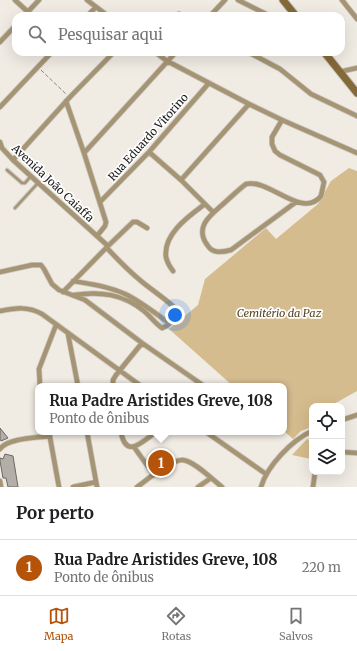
<!DOCTYPE html>
<html lang="pt">
<meta charset="utf-8">
<style>
body{margin:0;font-family:Merriweather,serif;background:#f6f6f6;color:#202124}
.controls{position:absolute;right:12px;bottom:12px;display:grid;overflow:hidden;border-radius:8px;box-shadow:0 4px 16px #0002}
.controls button{width:36px;height:36px;display:grid;place-items:center;padding:0;border:0;border-bottom:1px solid #e0e0e0;background:#fff;color:#202124;font:20px sans-serif}
.you{position:absolute;left:175px;top:315px;width:14px;height:14px;margin:-10px;border:3px solid #fff;border-radius:50%;background:#1a73e8;box-shadow:0 0 0 6px #1a73e833}
.badge{display:grid;place-items:center;width:26px;height:26px;border-radius:50%;background:#b45309;color:#fff;font-size:13px;font-weight:700}
.pin{position:absolute;translate:-50% -50%;border:2px solid #fff;box-shadow:0 1px 4px #0006}
.popup{position:absolute;left:35px;top:383px;width:252px;height:52px;box-sizing:border-box;display:grid;place-content:center;border-radius:8px;background:#fff;filter:drop-shadow(0 1px 3px #0005);font-size:13px;white-space:nowrap;color:#757577}
.popup b{font-size:15px;color:#202124}
.popup::after{content:'';position:absolute;left:50%;top:100%;margin-left:-8px;border:8px solid transparent;border-top-color:#fff}
.list{margin:0;padding:0;list-style:none}
h2{display:flex;justify-content:space-between;align-items:center;height:52px;margin:0;padding:0 16px;font-size:17px}
h2 small{font-size:13px;font-weight:400;color:#757577}
.list li{display:grid;grid-template-columns:26px 1fr auto;gap:12px;align-items:center;box-sizing:border-box;height:56px;padding:0 16px;border-top:1px solid #e0e0e0}
.list b{display:block;font-size:15px;white-space:nowrap}
.list p{margin:0;font-size:13px;white-space:nowrap;color:#757577}
.list em{font-size:13px;font-style:normal;color:#757577}
.icon{flex:none;width:22px;height:22px;fill:none;stroke:currentColor;stroke-width:2;stroke-linecap:round;stroke-linejoin:round}
.map{position:relative;flex:none;width:357px;height:487px;overflow:hidden}
.search{position:absolute;background:#fff;box-shadow:0 4px 16px #0002;left:12px;right:12px;top:12px;height:44px;display:flex;align-items:center;gap:10px;box-sizing:border-box;padding:0 14px;border-radius:12px;color:#757577;font-size:15px}
.sheet{height:108px;background:#fff}
nav{display:flex;justify-content:space-around;align-items:center;box-sizing:border-box;height:56px;border-top:1px solid #e0e0e0;background:#fff;font-size:11px;color:#757577}
nav a{display:grid;justify-items:center;gap:2px}
nav .on{color:#b45309}
.map>svg:first-child{display:block}
</style>
<div class="map">
<svg width="357" height="487" viewBox="0 0 357 487">
<rect width="100%" height="100%" fill="#f0ebe3"/>
<path fill="#d5bc8e" d="M349,168L357,171V391L332,405V406H312V427L301,431L293,439L284,431V386H233L169,329L198,305L205,279L266,228L276,239L318,204L331,181Z
M307,439L312,441L311,459L292,455Z"/>
<path fill="#b3afa8" stroke="#6c6861" d="M0,428L8,438L1,441L0,439Z
M5,454L13,456L18,487H8L6,478H3L0,461V458L3,459Z"/>
<g fill="none" stroke-linecap="round" stroke-linejoin="round">
<defs>
<path id="service" d="M7,170L22,183H25L31,176
M15,208L38,183"/>
<path id="minor" d="M15,0L28,12
M87,0L108,16
M238,0L270,16
M342,0L357,19
M179,14L182,16
M24,16L39,0
M87,16L96,7
M210,16L225,0
M0,42L16,25
M155,52L167,61L249,104L282,120L357,153
M248,52L280,69L311,94L357,116
M339,72L357,68
M66,101L84,153
M0,107L52,52
M282,120L272,137V144L275,151L280,155L320,175L324,182L321,196C302,220 269,178 246,184C238,190 230,198 222,205C209,216 194,228 208,246C213,254 223,252 231,250L296,202
M0,142L2,148L13,160L108,246L63,292
M149,152L181,180L205,204
M13,160L70,97L114,52
M181,180L249,104
M100,202L149,152L209,83
M97,236L105,226L106,222L84,153L176,52
M108,246L133,222H137L147,228
M173,271C170,267 167,262 166,257C163,234 189,216 205,204L213,212
M0,272L32,265H41L44,269L52,284L59,290L85,300L142,343L204,386
M73,281C90,284 108,286 125,294C140,301 155,313 169,323
M74,295C100,291 123,294 144,311C150,316 155,323 162,328C169,326 177,317 176,309C166,299 153,291 141,281C129,271 118,260 107,248
M0,311C16,308 28,306 42,314L141,386
M68,334L78,386
M40,386L39,369L56,325
M113,386V380L116,375L142,343
M342,420L357,415
M49,432L59,487
M87,432L97,487
M121,432C126,460 143,441 156,432
M206,432L266,474
M134,447L154,475
M0,449C8,438 36,438 50,436
M342,452L357,453
M0,481L1,487
M73,487L96,482
M137,487C147,480 171,459 183,460C194,461 213,480 222,487
M198,487L211,478
M261,487C267,466 292,440 312,431
M313,487L315,472"/>
<path id="secondary" d="M283,0L296,16
M324,52L357,93"/>
</defs>
<use href="#service" stroke="#cac6bf" stroke-width="4.5"/>
<use href="#minor" stroke="#cac6bf" stroke-width="6"/>
<use href="#secondary" stroke="#cac6bf" stroke-width="9"/>
<path stroke="#8a8681" stroke-width="1" stroke-dasharray="4 2" stroke-linecap="butt" d="M41,70L66,94"/>
<use href="#service" stroke="#a69574" stroke-width="2.5"/>
<use href="#minor" stroke="#a69574" stroke-width="4.5"/>
<use href="#secondary" stroke="#846a38" stroke-width="7"/>
</g>
<g text-anchor="middle" dominant-baseline="central" stroke-width="3.5" stroke-linejoin="round" paint-order="stroke">
<g font-size="11" fill="#1d1b19" stroke="#fff">
<text transform="translate(148 137) rotate(-48)">Rua Eduardo Vitorino</text>
<text transform="translate(53 183) rotate(43)">Avenida João Caiaffa</text>
</g>
<g font-size="11" font-style="italic" fill="#544320" stroke="#fff">
<text x="279" y="313">Cemitério da Paz</text>
</g>
</g>
</svg>
<div class="controls">
<button><svg class="icon" aria-label="locate" viewBox="0 0 24 24"><circle cx="12" cy="12" r="6"/><path d="M12 2v4M12 18v4M2 12h4M18 12h4"/></svg></button>
<button><svg class="icon" aria-label="layers" viewBox="0 0 24 24"><path d="M12 4l9 5-9 5-9-5zM3 14l9 5 9-5"/></svg></button>
</div>
<div class="you"></div>
<div class="pin badge" style="left:161px;top:463px">1</div>
<div class="popup"><b>Rua Padre Aristides Greve, 108</b>Ponto de ônibus</div>
<div class="search"><svg class="icon" aria-label="search" viewBox="0 0 24 24"><circle cx="10" cy="10" r="6"/><path d="M15 15l6 6"/></svg>Pesquisar aqui</div>
</div>
<section class="sheet">
<h2>Por perto<small></small></h2>
<ul class="list">
<li><span class="badge">1</span><div><b>Rua Padre Aristides Greve, 108</b><p>Ponto de ônibus</p></div><em>220 m</em></li>
</ul>
</section>
<nav>
<a class="on"><svg class="icon" aria-label="map" viewBox="0 0 24 24"><path d="M3 6l6-2 6 2 6-2v14l-6 2-6-2-6 2zM9 4v14M15 6v14"/></svg>Mapa</a>
<a><svg class="icon" aria-label="directions" viewBox="0 0 24 24"><path d="M12 3l9 9-9 9-9-9zM9 14v-3h6M13 9l2 2-2 2"/></svg>Rotas</a>
<a><svg class="icon" aria-label="saved" viewBox="0 0 24 24"><path d="M7 4h10v16l-5-4-5 4z"/></svg>Salvos</a>
</nav>
